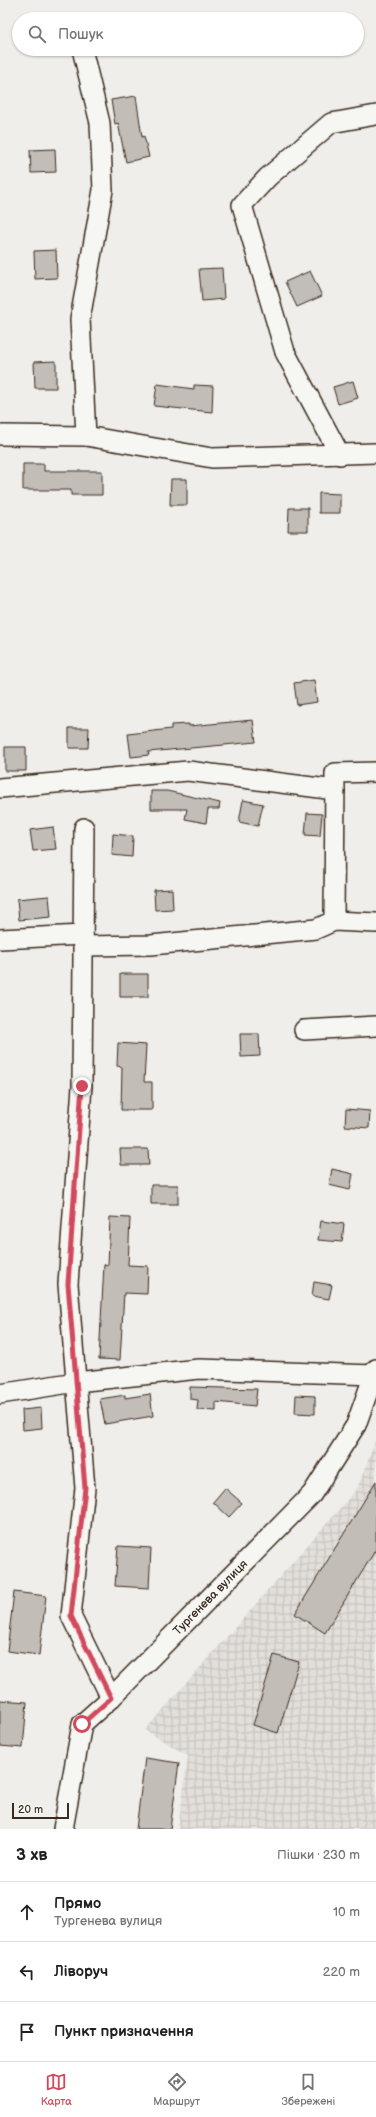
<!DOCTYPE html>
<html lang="uk">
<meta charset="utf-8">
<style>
body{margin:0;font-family:"Balsamiq Sans",sans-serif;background:#f2f2f2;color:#202124}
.scale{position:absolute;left:12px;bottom:10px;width:57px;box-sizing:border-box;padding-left:4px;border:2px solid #3b2a1e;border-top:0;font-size:11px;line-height:14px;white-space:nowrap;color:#3b2a1e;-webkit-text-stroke:3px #f6f6f2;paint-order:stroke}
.stop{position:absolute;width:12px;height:12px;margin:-9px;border:3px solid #d1495b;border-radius:50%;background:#fff}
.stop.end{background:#d1495b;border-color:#fff;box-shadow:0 1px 4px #0008}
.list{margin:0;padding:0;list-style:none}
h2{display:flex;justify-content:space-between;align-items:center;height:52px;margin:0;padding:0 16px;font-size:17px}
h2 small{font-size:13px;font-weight:400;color:#757577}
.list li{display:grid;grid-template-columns:26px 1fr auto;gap:12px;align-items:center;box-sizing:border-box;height:60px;padding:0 16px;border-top:1px solid #e0e0e0}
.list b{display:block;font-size:15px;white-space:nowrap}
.list p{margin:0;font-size:13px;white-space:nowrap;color:#757577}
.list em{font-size:13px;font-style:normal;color:#757577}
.icon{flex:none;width:22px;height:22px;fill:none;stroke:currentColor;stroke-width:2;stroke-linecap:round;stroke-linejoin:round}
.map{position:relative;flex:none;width:376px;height:1829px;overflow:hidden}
.search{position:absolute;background:#fff;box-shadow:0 1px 3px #0004;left:12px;right:12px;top:12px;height:44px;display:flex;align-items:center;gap:10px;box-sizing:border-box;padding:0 14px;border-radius:22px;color:#757577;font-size:15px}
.sheet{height:232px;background:#fff}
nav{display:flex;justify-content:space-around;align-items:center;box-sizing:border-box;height:56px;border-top:1px solid #e0e0e0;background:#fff;font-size:11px;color:#757577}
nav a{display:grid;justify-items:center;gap:2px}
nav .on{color:#d1495b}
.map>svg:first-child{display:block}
</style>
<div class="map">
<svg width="376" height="1829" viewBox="0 0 376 1829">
<defs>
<pattern id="industrial-grid" width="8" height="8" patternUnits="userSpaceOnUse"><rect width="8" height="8" fill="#e2dfdb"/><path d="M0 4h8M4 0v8" fill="none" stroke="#c3c0bc"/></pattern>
</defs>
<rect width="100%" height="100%" fill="#efeeea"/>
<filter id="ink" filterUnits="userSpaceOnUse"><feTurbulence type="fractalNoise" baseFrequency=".025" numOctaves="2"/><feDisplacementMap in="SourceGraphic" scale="8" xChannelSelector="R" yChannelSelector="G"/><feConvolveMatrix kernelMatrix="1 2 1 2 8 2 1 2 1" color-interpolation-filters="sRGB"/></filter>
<g filter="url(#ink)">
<path fill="url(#industrial-grid)" d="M376,1439V1829H178L188,1756L145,1730L357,1489Z"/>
<path fill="#c2bdb7" stroke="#3b2a1e" d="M136,96L142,137L144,136L149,157L126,162L118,123L115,124L111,100Z
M55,149L56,172L31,173L30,150Z
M56,250L57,278L35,279L34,251Z
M222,268L224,299L202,301L199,269Z
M310,271L322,296L297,307L285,282Z
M56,361V388H35L34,362Z
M353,381L358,398L338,404L333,387Z
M157,384L194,389V385L213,386L212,412L154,406Z
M23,464H44V471H102V495H71V490H23Z
M171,479H187V505H170Z
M319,493L340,494V513H319Z
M289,508H308V531H288Z
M314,680L317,702L297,705L294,683Z
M253,720L256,742L148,752L149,755L131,757L128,734L171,729V725L189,724V726Z
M69,728H89L88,748H69Z
M5,747H26V771H5Z
M151,791H167L220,803L219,809H208L206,823L185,819L187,809H151Z
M243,800L263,804L258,826L239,822Z
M307,813L322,814L320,836L305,835Z
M53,827L56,849L33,851L30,830Z
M113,834L133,836L132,857L112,855Z
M172,889L173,909L155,910L154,890Z
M49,896L51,917L19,920L17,899Z
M120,974H148V997H120Z
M240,1034H259L260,1056L241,1057Z
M118,1043L146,1045L144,1082H152V1110H121L122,1067L117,1066Z
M346,1109L370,1111L369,1128L345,1126Z
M120,1149H148L149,1165H121Z
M332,1169L353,1174L350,1190L329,1185Z
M151,1185H178V1204H151Z
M110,1217L130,1218L128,1265L148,1266L147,1294L124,1293L120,1360L99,1359L104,1264L108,1265Z
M321,1221L344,1224L342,1242L318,1240Z
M314,1282L332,1285L329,1299L312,1296Z
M190,1387L257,1389L255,1406L216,1402V1411L197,1410L198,1400L190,1399Z
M150,1394L153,1416L105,1424L100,1399L125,1395V1398Z
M296,1395L315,1396V1414L295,1413Z
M41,1408L42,1428L23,1430L22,1410Z
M376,1481V1549L325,1633L295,1614Z
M225,1488L242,1503L229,1517L213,1502Z
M118,1546L151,1548L149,1588L115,1586Z
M14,1592L46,1596L39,1655L7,1651Z
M274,1655L299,1662L278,1733L253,1725Z
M0,1700L27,1702L23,1748L0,1746Z
M145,1758L179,1763L170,1829H136Z"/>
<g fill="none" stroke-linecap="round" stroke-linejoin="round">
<defs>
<g id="minor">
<path d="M82,49L100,123L103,190L80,319L86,436"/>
<path d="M0,435L86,436L212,458L376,453"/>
<path d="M340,455L285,352L242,205L268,177L331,123L376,115"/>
<path d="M0,788L188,771L335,790"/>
<path d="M84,828L82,1086L68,1284L85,1488L71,1616L111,1698"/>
<path d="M334,921L335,773L376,772"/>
<path d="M0,939L83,935"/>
<path d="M83,946L151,945L316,929L334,921L376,923"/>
<path d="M304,1030L376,1026"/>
<path d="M0,1394L76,1382L199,1369L374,1375"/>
<path id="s1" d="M63,1829L82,1724L111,1698L312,1494L356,1425L376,1369"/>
</g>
</defs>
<use href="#minor" stroke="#3b2a1e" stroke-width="22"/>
<use href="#minor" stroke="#f6f6f2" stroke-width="19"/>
</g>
</g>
<g fill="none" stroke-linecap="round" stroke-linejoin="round" filter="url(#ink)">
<path stroke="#d1495b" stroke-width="5" d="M82,1724L111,1698L71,1616L85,1488L68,1284L82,1086"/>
</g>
<g text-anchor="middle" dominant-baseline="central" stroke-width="3.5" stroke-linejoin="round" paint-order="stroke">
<g font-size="12" fill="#3b2a1e" stroke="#f6f6f2">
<text stroke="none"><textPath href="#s1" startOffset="287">Тургенева вулиця</textPath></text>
</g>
</g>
</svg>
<div class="scale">20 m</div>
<div class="stop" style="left:82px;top:1724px"></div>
<div class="stop end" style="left:82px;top:1086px"></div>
<div class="search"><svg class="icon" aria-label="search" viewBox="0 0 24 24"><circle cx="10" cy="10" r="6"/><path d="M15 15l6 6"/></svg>Пошук</div>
</div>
<section class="sheet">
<h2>3 хв<small>Пішки · 230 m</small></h2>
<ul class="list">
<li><svg class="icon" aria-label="ahead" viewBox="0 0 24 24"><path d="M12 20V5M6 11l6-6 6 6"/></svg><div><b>Прямо</b><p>Тургенева вулиця</p></div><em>10 m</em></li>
<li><svg class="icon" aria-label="left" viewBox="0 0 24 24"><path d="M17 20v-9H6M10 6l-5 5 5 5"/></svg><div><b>Ліворуч</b></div><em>220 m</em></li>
<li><svg class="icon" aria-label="arrive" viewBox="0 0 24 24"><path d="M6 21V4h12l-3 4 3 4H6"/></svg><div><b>Пункт призначення</b></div></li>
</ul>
</section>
<nav>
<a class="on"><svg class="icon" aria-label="map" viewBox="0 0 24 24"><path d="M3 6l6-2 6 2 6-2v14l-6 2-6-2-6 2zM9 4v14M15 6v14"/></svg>Карта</a>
<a><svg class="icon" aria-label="directions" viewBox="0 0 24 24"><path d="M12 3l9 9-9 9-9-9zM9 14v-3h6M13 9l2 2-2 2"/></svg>Маршрут</a>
<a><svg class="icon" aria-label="saved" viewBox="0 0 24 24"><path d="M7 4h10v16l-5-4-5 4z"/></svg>Збережені</a>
</nav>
